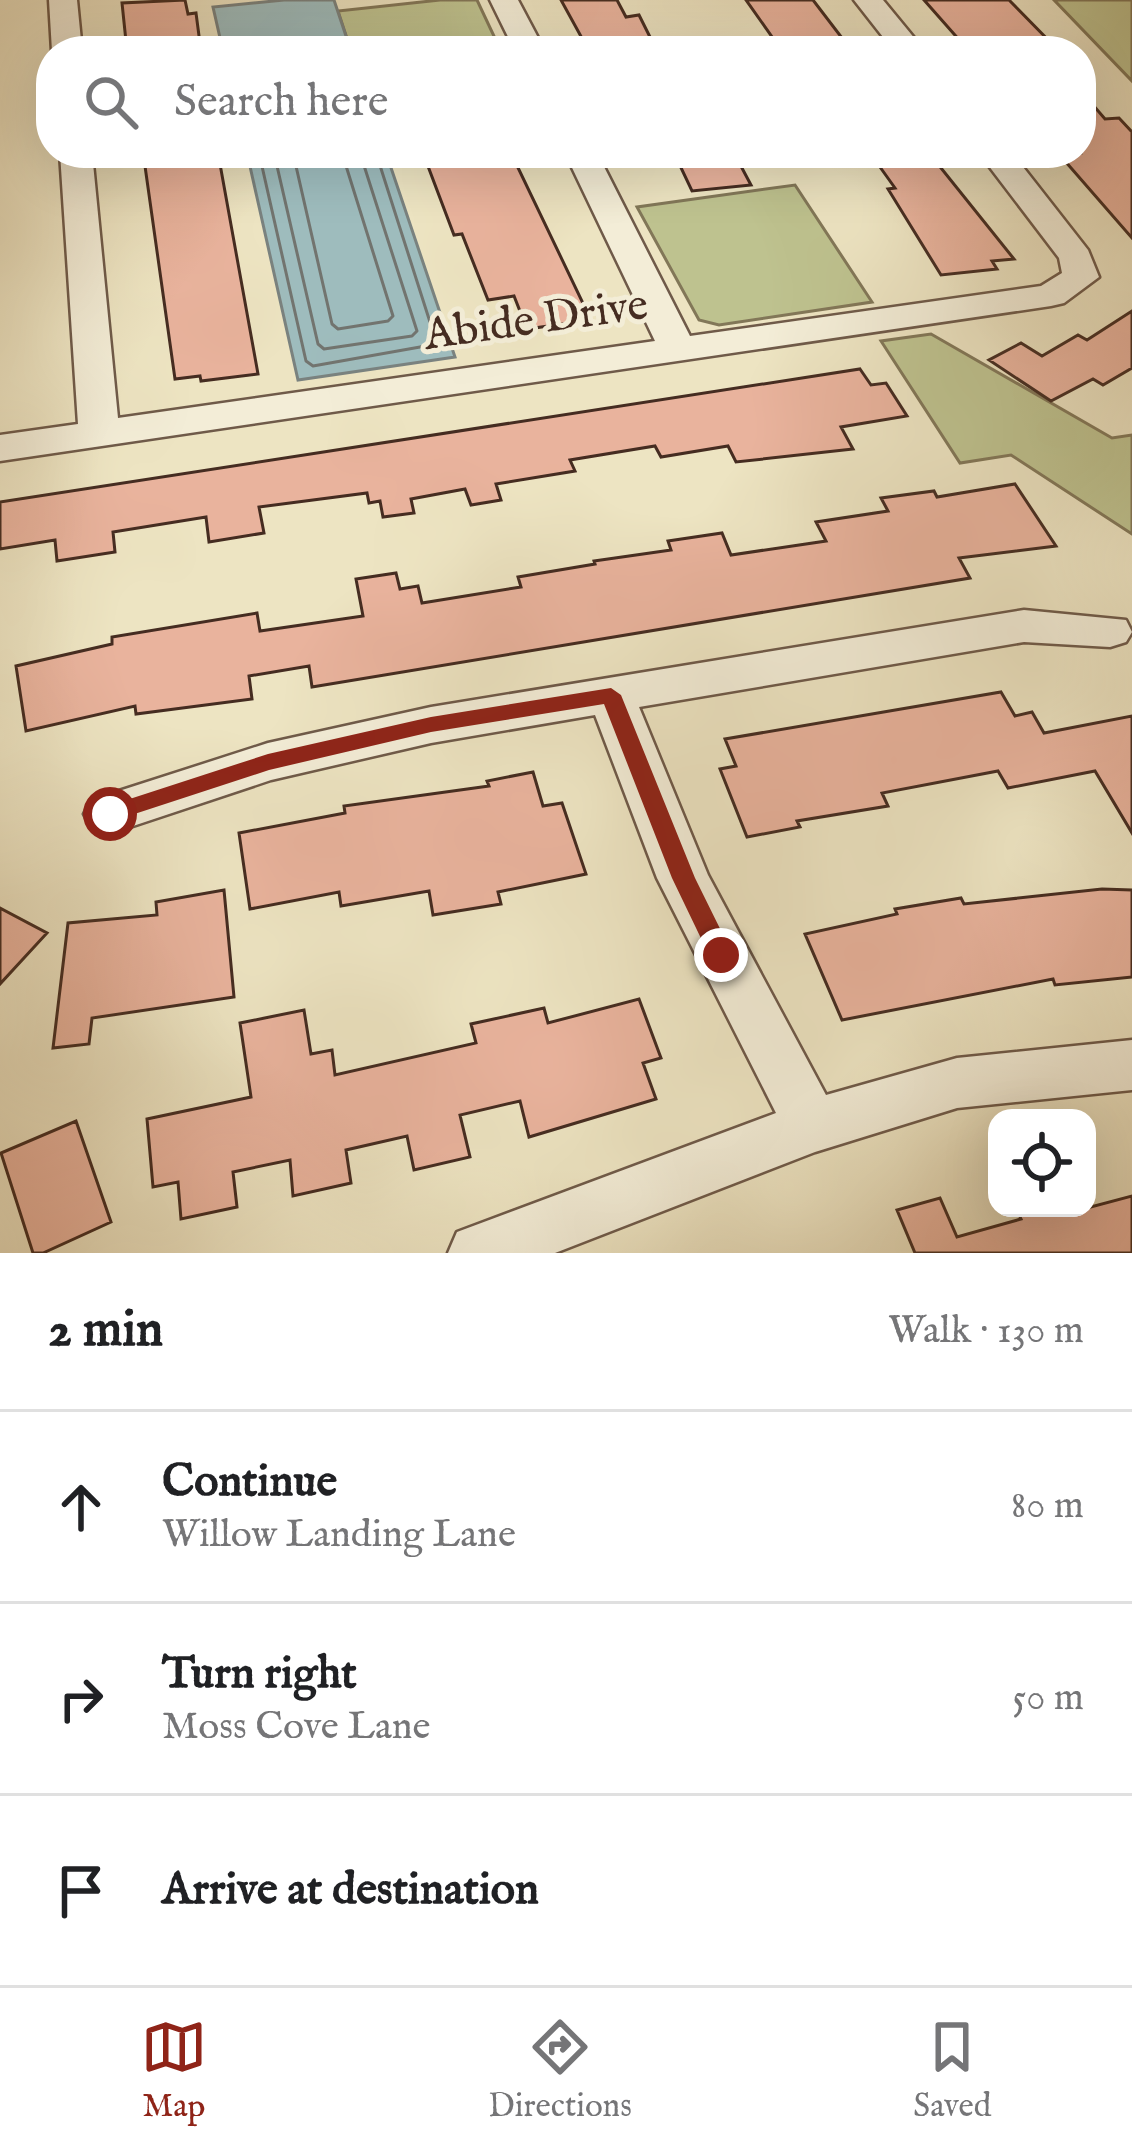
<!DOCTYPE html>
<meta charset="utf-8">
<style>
body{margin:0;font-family:"IM FELL English",serif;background:#f2f2f2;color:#202124}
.controls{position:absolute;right:36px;bottom:36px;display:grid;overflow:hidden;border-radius:24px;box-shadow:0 12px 48px #0002}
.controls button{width:108px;height:108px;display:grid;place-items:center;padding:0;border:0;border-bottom:3px solid #e0e0e0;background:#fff;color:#202124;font:60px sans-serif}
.stop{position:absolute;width:36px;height:36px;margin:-27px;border:9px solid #8f2418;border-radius:50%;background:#fff}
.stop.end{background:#8f2418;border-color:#fff;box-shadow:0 3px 12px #0008}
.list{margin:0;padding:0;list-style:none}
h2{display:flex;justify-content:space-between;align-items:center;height:156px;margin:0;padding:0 48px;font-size:51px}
h2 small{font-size:39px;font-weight:400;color:#757577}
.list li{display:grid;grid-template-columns:78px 1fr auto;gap:36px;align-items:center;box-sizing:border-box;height:192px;padding:0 48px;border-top:3px solid #e0e0e0}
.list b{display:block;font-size:45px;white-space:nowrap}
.list p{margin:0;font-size:39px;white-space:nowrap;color:#757577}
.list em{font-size:39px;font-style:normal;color:#757577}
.icon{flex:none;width:66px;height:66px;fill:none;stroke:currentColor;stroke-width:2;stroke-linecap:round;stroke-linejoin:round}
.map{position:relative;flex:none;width:1132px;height:1253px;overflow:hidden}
.search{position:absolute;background:#fff;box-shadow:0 12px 48px #0002;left:36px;right:36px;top:36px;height:132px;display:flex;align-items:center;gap:30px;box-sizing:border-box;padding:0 42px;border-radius:48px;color:#757577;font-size:45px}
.sheet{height:732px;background:#fff}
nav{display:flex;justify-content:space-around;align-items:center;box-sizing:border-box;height:168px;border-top:3px solid #e0e0e0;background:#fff;font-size:33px;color:#757577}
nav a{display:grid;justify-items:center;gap:6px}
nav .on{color:#8f2418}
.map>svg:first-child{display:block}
</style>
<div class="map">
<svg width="1132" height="1253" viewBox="0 0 1132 1253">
<rect width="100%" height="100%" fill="#ede4c2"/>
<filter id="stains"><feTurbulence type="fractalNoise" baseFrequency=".00167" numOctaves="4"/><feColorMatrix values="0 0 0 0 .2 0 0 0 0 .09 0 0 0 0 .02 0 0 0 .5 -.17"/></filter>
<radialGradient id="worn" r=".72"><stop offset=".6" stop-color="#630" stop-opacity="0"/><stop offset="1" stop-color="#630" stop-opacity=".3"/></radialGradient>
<path fill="#bec28f" stroke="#827758" stroke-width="3" d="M440,0H477L501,51H351L338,11Z
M1054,0H1132V81Z
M795,185L872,302L719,325L699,320L637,207Z
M931,334L1112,438L1132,435V534L1011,455L960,463L881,341Z"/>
<path fill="#9ebcbd" stroke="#7a827f" stroke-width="3" d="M284,0H334L351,51H223L213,7Z
M247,153H386L455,357L298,380Z"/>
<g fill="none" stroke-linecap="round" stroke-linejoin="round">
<path stroke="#72746f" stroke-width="3" d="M259,153L306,361L313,366L437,344L376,153
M274,153L318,344L324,349L412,336L417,331L360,153
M293,153L332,324L338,329L388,321L393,316L342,153"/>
</g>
<path fill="#e9b39d" stroke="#452c21" stroke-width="3" d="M185,0L188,14L196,13L201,51H127L122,3Z
M561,0H617L626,17L639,15L657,51H589Z
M746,0H813L852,51H782Z
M924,0H1009L1059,51H969Z
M1081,91L1105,119L1119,118L1132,132V238L1058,153H1081Z
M192,153H218L258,374L201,381L200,376L175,379L144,159Z
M423,153H511L591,320L527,329L514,296L488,300L462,234L454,235Z
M674,153H734L751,185L692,191Z
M870,153H929L1014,259L992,261L997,269L941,275L888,189L895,188Z
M1132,311V368L1103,385L1093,379L1051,401L989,360L1021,343L1042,356L1078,335L1087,340Z
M860,369L871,385L886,383L907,416L841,427L853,449L736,462L728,446L661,457L655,446L570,460L575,471L496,484L501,500L471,505L465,489L411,499L414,513L383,517L380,501L369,503L367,493L259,507L264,533L209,542L206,517L113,532L115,552L57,561L55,540L0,549V502Z
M1015,484L1056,546L959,558L970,578L312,687L309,666L249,676L252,699L136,714L135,706L26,731L16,666L112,644V637L257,613L260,631L363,616L356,579L396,573L400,589L418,586L422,603L521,587L518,577L595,564L594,561L671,550L668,541L722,533L731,555L826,541L816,522L888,511L881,498L934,491L937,497Z
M1001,692L1015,716L1032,712L1044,733L1132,716V833L1095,771L1008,788L998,771L882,793L888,806L797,821L800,827L747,837L720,769L736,766L725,739Z
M533,772L543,806L562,803L586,874L498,892L501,904L433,915L429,891L341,906L339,892L250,909L239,833L345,813L344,806L489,786L487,781Z
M1102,889L1132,890V977L1055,985L1053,979L842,1020L805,934L897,914L895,909L961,898L964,904Z
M224,890L234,997L92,1018L89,1044L53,1048L68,923L157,915L156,902Z
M0,908L47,933L0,984Z
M639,999L661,1058L643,1063L656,1099L529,1137L520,1101L460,1115L470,1157L414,1170L407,1136L346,1150L351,1183L293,1196L290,1160L233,1172L237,1207L181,1219L178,1182L153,1187L147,1119L251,1097L240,1023L304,1010L311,1054L332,1050L335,1075L476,1043L471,1024L544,1008L548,1023Z
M76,1121L111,1222L43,1253H33L1,1153Z
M1132,1196V1253H915L897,1210L940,1198L957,1237L1021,1219L1016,1208H1087Z"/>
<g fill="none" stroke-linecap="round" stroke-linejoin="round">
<defs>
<path id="minor" d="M49,0H77L82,51H52Z
M490,0H518L545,51H515Z
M854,0H883L925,51H894Z
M60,153H92L118,418L655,341L565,153H597L690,336L1041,286L1062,273L1059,258L979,153H1012L1088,250L1099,277L1064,303L1051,306L0,461V435L78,424Z
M1024,610L1126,620L1132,632L1126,642L1110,647L1024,642L639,707L708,875L826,1095L957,1058L1132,1040V1090L957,1108L815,1152L555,1253H448L457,1232L776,1113L657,878L595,715L431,743L271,780L109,834L91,828L84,814L91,800L268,743L431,707Z"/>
</defs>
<use href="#minor" stroke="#6f5a49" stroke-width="5"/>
<use href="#minor" fill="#f3edd7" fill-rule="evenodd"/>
</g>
<path fill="#8f2418" d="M611,688L621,695L695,878L733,955L729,962H713L709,955L672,878L604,704L431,732L269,770L110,822L99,814L102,808L268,754L431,717Z"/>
<g text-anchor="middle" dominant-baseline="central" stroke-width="10" stroke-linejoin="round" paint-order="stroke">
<g font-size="45" fill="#452c21" stroke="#f3edd7">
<text transform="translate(536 321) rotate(-8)">Abide Drive</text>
</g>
</g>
<rect width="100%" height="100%" filter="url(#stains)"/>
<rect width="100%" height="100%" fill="url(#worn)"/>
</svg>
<div class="controls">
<button><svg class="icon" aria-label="locate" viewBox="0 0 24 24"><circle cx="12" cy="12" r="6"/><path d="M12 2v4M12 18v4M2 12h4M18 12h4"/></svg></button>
</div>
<div class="stop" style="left:110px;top:814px"></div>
<div class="stop end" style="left:721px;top:955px"></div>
<div class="search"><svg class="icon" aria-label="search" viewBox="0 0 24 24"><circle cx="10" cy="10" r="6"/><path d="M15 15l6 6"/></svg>Search here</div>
</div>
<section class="sheet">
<h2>2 min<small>Walk · 130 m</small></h2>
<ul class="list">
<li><svg class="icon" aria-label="ahead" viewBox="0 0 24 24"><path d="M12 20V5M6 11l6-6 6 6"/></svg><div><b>Continue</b><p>Willow Landing Lane</p></div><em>80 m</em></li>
<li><svg class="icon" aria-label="right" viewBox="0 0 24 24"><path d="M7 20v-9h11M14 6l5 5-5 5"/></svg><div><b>Turn right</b><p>Moss Cove Lane</p></div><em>50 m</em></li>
<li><svg class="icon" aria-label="arrive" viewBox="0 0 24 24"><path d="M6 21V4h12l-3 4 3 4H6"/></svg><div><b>Arrive at destination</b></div></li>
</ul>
</section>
<nav>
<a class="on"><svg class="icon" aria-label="map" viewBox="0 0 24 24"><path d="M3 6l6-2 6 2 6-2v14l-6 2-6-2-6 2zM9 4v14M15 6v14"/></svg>Map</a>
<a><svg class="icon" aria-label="directions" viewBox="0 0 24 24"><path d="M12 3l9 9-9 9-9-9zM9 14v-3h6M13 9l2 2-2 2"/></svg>Directions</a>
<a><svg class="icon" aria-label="saved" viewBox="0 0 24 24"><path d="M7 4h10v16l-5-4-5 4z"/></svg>Saved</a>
</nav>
